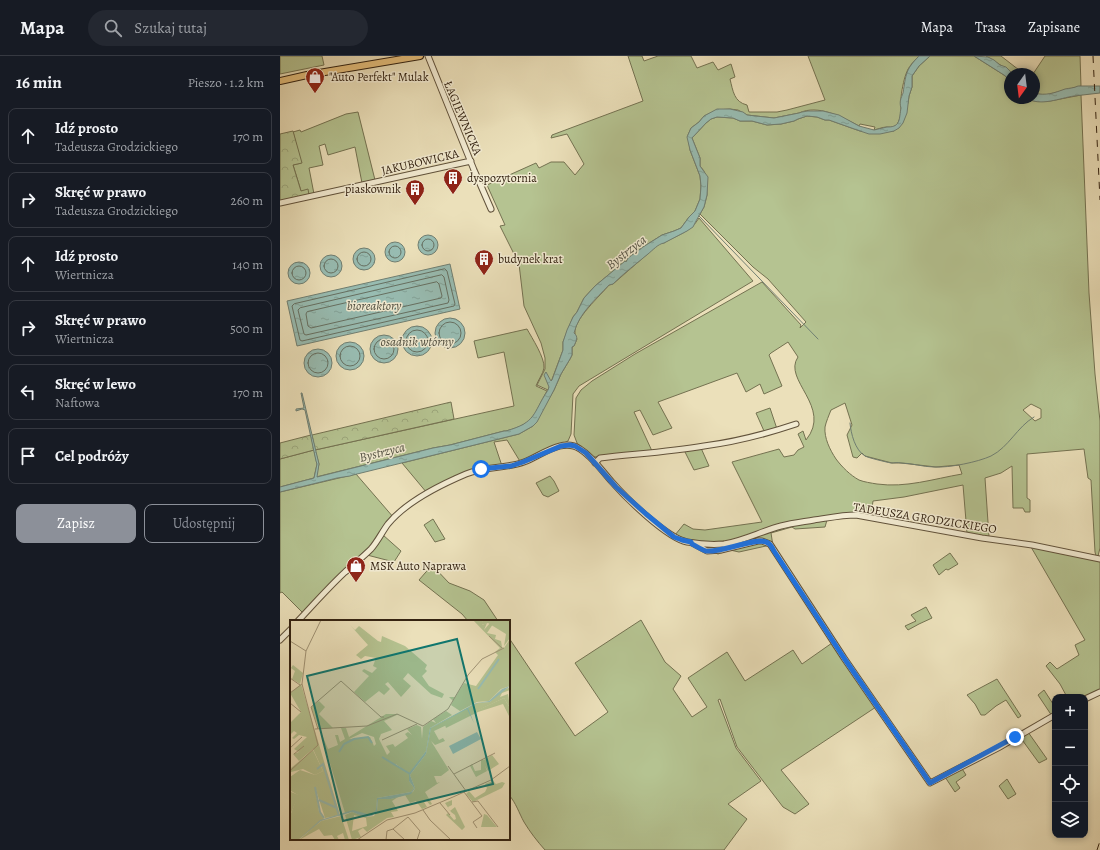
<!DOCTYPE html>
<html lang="pl">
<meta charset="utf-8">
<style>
body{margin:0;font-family:Alegreya,serif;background:#242831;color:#f1f3f6}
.controls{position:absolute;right:12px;bottom:12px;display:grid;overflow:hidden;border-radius:8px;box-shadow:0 2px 6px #0003}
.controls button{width:36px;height:36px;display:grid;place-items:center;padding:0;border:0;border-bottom:1px solid #363941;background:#171b24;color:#f1f3f6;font:20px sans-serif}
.compass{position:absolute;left:724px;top:12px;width:36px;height:36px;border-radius:50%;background:#171b24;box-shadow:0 2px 6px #0003;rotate:194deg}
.stop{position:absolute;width:12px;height:12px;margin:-9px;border:3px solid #1a73e8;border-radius:50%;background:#fff}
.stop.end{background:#1a73e8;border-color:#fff;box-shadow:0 1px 4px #0008}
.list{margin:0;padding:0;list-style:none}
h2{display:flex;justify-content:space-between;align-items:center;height:52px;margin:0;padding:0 16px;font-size:17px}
h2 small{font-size:13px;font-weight:400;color:#9ea1a6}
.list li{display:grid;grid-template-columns:26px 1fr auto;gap:12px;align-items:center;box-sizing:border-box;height:56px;margin:0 8px 8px;padding:0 8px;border:1px solid #363941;border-radius:8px}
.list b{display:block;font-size:15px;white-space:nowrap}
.list p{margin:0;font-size:13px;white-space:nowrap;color:#9ea1a6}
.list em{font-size:13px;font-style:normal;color:#9ea1a6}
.actions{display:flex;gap:8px;padding:12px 16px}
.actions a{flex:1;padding:9px 0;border:1px solid #8c9099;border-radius:8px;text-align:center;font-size:14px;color:#8c9099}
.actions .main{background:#8c9099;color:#fff}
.icon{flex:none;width:22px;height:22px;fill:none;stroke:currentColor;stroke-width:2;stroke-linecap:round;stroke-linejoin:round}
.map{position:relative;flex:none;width:820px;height:794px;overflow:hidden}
header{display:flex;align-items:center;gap:24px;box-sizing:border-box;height:56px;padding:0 20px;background:#171b24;border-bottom:1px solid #363941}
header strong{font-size:19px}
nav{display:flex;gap:22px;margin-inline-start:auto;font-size:14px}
.search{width:280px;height:36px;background:#242831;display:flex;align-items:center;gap:10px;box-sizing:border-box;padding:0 14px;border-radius:22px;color:#9ea1a6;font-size:15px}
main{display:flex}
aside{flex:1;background:#171b24}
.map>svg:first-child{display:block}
</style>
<header>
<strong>Mapa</strong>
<div class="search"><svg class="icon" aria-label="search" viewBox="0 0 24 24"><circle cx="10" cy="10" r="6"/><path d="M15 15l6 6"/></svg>Szukaj tutaj</div>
<nav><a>Mapa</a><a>Trasa</a><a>Zapisane</a></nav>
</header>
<main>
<aside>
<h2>16 min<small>Pieszo · 1.2 km</small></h2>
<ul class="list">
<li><svg class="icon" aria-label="ahead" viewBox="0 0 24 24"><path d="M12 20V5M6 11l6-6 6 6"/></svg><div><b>Idź prosto</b><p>Tadeusza Grodzickiego</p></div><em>170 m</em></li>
<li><svg class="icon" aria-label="right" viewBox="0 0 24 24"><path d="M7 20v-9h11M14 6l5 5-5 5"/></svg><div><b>Skręć w prawo</b><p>Tadeusza Grodzickiego</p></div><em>260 m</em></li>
<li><svg class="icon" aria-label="ahead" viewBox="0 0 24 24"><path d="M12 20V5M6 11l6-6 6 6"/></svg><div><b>Idź prosto</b><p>Wiertnicza</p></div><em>140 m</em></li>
<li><svg class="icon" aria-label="right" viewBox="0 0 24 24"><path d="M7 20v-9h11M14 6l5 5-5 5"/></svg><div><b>Skręć w prawo</b><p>Wiertnicza</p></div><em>500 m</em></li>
<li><svg class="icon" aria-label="left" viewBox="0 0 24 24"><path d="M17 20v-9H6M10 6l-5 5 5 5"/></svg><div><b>Skręć w lewo</b><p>Naftowa</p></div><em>170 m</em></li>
<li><svg class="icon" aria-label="arrive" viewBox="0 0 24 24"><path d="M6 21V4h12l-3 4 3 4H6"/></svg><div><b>Cel podróży</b></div></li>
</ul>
<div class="actions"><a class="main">Zapisz</a><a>Udostępnij</a></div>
</aside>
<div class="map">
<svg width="820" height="794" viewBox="0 0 820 794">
<defs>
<pattern id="forest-crowns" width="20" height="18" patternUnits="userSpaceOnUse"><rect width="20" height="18" fill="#b5c391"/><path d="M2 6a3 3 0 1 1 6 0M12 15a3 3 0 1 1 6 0" fill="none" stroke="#9ca77c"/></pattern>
<pattern id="water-ripples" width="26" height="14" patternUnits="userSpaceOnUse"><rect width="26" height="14" fill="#98bdb3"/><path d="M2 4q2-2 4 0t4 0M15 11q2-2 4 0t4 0" fill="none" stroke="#83a299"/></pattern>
</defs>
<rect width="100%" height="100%" fill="#ebe0ba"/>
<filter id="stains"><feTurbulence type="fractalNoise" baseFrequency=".005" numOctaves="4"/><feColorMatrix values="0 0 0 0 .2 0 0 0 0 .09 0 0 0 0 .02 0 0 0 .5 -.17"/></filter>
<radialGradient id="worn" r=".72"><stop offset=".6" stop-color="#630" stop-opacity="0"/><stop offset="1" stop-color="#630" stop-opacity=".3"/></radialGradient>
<path fill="#b5c391" stroke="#747251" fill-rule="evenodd" d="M0,0H42L44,9L0,18Z
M348,0H362L364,5L378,0H411L417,12L433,6L438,14L451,8L455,21L450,23C453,35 454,46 467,49L469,56H497L507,54L545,44L528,0H639C634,5 628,11 626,18C624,23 621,37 621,43C621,50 622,66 615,70C612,72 609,71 607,71C603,71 598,73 594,74L595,71L580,68L579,70C562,61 538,48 519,57L494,62L467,59L458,54L450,53L437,54L424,60L419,66L411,72L408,79L410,94L420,120L421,130L420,143L415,155L409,161L401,172L394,175L382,179L363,191L348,202L346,206H344L315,230L304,242L297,256L293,261L283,286V294L268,334L257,329L265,313V302L261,287L244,250L239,208L220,170L225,169L207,129L256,107L259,112L271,106H284L295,119L304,108L287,78L271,82L272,79L363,45Z
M650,0H694L724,19L730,24V42H747L749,44L755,45H770L801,39L809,237L815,318L820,365V492L818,500H816L815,496L811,424L808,422L804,393L747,398V442L750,444V456H745L743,452H733L732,410L721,417L705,422L709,481L687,477L683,429L624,441L593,445L591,459L582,458L551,460L547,464L545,471L515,473L512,471L491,477L493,490H486L459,496L450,494L438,498L433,496V491L444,485C425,486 414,486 395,479L404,468L413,473L425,474L482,466L452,406L499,393L504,401L514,399L518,394L524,391L518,378L523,375L526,384C553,351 502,324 518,301L508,286L491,297L489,299L502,330L484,338L480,328L466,336L457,317L378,346L392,372L373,379L360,354L354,356L372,395L315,401L310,399L297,387L294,379L296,342L301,334L312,325L355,298L482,226L521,269L520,272L526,266L488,223L473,211L420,158L424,151L427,139V131L424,115L420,110V102L412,82L426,67L431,63L437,61L453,62L460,65H472L487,69L501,68L514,65L518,63L527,60L537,61L545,64H549L580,75H614L628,47L629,40L632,31V20L639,10ZM565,347L572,369L567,379L573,401L577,402L582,397L585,400L612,407H621L656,411L679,409L682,418C653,423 626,432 597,428C591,427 584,426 579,424C570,419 562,411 556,403C550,394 544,382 545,371C546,366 549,359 551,354ZM751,348L761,353V362L755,365L743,354Z
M706,0H721L739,14L752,18H733C725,11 715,6 706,0Z
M765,0H800L801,30L766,39H760L754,37V18H753Z
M78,56L95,124L82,127L75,91L48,99L45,88L39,90L43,109L29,112L34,138L29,139L21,135L13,109L21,107L13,76L20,74L21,76L66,58Z
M419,162L473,225L299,330L293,338L291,378L288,385L241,407L227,384L214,386L222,410L189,418L147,437L122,407L239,378L253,370L274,334L281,318L290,303L292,299V291L294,290L297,283C296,281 295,280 295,277C293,264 321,239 329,229L333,228L380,187H384C398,178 410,177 419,162Z
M247,273C252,282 265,302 264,312C263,318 258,324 256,330L267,335C253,359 256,367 226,375H224L170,389L153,392L36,421L39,408L35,394L234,350L224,296L198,302L194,285Z
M490,352L497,373L484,375L476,357Z
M421,392L429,410L414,414L404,394Z
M34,394L37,408L34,422L0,431V403Z
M76,418L114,462L99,482L77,502L23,557L2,536L0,537V436Z
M270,420L274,425L279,435L268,441L263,439L256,427Z
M153,463L165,483L155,486L144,469Z
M103,479L121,495L114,506L87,499L97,490Z
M751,491L820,505V636L816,635L804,641H787L780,628L766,610L770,606L777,613L799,599L795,589L805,584Z
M670,497L678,508L668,514L666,513L659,519L653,509Z
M152,509L169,527L190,535L204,544L218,565H188L182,558L139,524Z
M646,551L652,562L639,568L628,574L625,570L636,565L631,559Z
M361,564L385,606L401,620L393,633L412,661L427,651L408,622L447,596L465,625L513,594L522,608L552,587L596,651L501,714L529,748L515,758L503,751L457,691L440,643L438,644L456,692L481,725L448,748L467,763L444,794H265C257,785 250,776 244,766C239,757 236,747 229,739V582L295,680L328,656L295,607Z
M717,623L741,660L738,662L726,644L716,650L705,659H701L695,648L687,639Z
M764,634L775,651V658L772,660L758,639Z
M748,676L767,703L759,707L740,681Z
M681,711L686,719L676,726L680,732L675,736L665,721Z
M727,723L736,738L728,743L719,730Z"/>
<path fill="url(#forest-crowns)" stroke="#747251" d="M13,75L22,107L13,109L21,135L28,133L29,139L0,146V78Z
M171,346L174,363L35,394L32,379Z
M31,379L34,394L0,403V387Z"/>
<path fill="url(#water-ripples)" stroke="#707f72" d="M639,0H650L639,10L632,20V31L629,40L627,57L623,67L619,72L614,75L600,78H589L580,75L549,64H545L537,61L527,60L518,63L514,65L501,68L487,69L472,65H460L453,62L437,61L431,63L426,67L412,82L420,102V110L428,121L427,139L424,151L416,165L413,171L407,175L384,187C378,188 373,194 368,198C356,208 344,217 333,228L329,229C316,243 299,257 294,277C299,281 296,285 294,290L292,291V299L290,303L281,318L274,334L257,366L253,370L239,378L73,419L70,420L57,422L0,436V431L34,422L37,408L36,405L25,354L22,353L16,355V353L24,352L21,337H22L39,408L37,421L153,392L170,389L224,375H226C257,366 252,358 268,334L269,331L264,319L266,316L271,325L272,324L283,294V286L287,274L293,261L297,256L304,242L315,230L345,205L346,206L348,202L363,191L382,179L394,175L401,172L409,161L415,155L420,143L421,130L420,120L410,94L407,81L411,72L419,66L424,60L437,53H450L463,56L467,59L494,62L519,57L522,56L528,55H543L559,59L579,70L594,74L607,71H608C621,71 619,62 621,52C619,46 621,42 623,37C626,19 625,14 639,0Z
M694,0L708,1L714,4L720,9L726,11L733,18H730V24L724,19Z
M798,30H820V37C811,38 803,39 794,40C780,42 760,51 747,42H754V37C766,40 774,37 785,33C790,32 794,32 798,30Z
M138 189a10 10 0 1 1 20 0a10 10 0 1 1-20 0Z
M105 196a10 10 0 1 1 20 0a10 10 0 1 1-20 0Z
M73 203a11 11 0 1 1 22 0a11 11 0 1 1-22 0Z
M40 210a11 11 0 1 1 22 0a11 11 0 1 1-22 0Z
M8 217a11 11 0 1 1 22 0a11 11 0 1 1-22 0Z
M170,208L180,253L17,290L7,245Z
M155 277a15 15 0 1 1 30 0a15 15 0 1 1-30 0Z
M122 285a15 15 0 1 1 30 0a15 15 0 1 1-30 0Z
M90 293a14 14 0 1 1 28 0a14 14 0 1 1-28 0Z
M56 300a14 14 0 1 1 28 0a14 14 0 1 1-28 0Z
M24 307a14 14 0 1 1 28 0a14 14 0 1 1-28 0Z"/>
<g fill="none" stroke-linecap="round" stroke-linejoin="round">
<path stroke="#667062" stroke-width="1" d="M142 189a6 6 0 1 1 12 0a6 6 0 1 1-12 0Z
M109 196a6 6 0 1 1 12 0a6 6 0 1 1-12 0Z
M77 203a7 7 0 1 1 14 0a7 7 0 1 1-14 0Z
M44 210a7 7 0 1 1 14 0a7 7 0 1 1-14 0Z
M12 217a7 7 0 1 1 14 0a7 7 0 1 1-14 0Z
M165,213L167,215L175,248L174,250L22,285L20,284L12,250L14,248Z
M162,219L164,221L169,244L168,247L26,279L24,278L18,254L20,252Z
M157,226L159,228L162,240L161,242L31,272L28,270L26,258L27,256Z
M159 277a11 11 0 1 1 22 0a11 11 0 1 1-22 0Z
M126 285a11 11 0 1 1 22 0a11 11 0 1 1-22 0Z
M94 293a10 10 0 1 1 20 0a10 10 0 1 1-20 0Z
M60 300a10 10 0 1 1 20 0a10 10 0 1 1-20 0Z
M28 307a10 10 0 1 1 20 0a10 10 0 1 1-20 0Z"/>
<path stroke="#707f72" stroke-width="1" d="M419,160L538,283
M570,367C571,378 575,394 585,400C589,402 606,406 611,407C614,407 618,406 621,407C632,407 643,411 654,411C669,412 698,406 711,400C729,391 737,371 754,361"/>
<defs>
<path id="minor" d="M148,0L194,114L211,153
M0,147L191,105
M315,407L320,402C354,398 389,396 424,390C455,386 486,378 516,368
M412,487L427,495L441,494L478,485H482L490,488L564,602L650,727L718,692L775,659
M18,565C33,549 48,532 64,517C73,509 83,501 91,493C98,485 102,476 108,468C126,446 160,429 186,418C204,410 225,413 244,406C261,400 282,381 300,393C313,401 322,415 332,426C346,442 387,482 407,486C419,488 432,489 444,488C463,485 482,475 501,470C512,467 522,466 534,464C548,462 562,459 576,459L702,482L752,489L820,503
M0,584L11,573
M805,643L820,636"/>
<path id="major" d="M0,25L27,19L140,0"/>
</defs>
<use href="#minor" stroke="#61523b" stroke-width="7"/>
<use href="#major" stroke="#321" stroke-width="8"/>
<use href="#minor" stroke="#f2ebd2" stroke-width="5"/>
<use href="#major" stroke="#e6c07d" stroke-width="6"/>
<path stroke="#321" stroke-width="1" stroke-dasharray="7 7" stroke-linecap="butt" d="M813,0L820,144
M817,794L820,785"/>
</g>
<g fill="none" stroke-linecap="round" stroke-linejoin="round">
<path stroke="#1a73e8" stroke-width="5" d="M201,413L231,410L243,406L281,390L290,389L295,390L306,397L336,431L366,458L394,481L402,484L411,486L412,488C416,490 422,494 426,495C441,497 476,481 486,486C490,487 492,491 494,495L564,602L650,727L735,681"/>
</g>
<defs>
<symbol id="shop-pin" viewBox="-11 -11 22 30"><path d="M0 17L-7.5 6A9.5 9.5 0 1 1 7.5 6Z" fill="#8f2418" stroke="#f2ebd2"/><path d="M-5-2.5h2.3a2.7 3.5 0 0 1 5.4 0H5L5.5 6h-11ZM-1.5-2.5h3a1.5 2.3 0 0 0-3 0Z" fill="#fff"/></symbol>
<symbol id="building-pin" viewBox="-11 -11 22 30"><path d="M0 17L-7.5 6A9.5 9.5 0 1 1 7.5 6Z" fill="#8f2418" stroke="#f2ebd2"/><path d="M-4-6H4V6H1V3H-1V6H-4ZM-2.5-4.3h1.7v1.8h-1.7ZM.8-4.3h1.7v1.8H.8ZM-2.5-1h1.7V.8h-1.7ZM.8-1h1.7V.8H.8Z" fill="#fff"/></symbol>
</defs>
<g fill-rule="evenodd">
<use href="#shop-pin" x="24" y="10" width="22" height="30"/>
<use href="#building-pin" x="162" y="111" width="22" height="30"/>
<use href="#building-pin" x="124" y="122" width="22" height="30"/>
<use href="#building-pin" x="193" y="192" width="22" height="30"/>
<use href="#shop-pin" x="65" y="499" width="22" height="30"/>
</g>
<g text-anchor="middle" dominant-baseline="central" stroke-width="3" stroke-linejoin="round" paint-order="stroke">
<g font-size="12" fill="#321" stroke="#f2ebd2" text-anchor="start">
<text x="49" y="21">"Auto Perfekt" Mulak</text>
<text x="187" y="122">dyspozytornia</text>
<text x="121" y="133" text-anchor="end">piaskownik</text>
<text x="218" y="203">budynek krat</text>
<text x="90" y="510">MSK Auto Naprawa</text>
</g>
<g font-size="12" fill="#321" stroke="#f2ebd2">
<text transform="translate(183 62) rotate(67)">ŁAGIEWNICKA</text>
<text transform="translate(140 106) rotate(-13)">JAKUBOWICKA</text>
<text transform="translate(645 462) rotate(9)">TADEUSZA GRODZICKIEGO</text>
</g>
<g font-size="13" font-style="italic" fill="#515042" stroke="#f2ebd2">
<text transform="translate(346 196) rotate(-38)">Bystrzyca</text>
<text x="94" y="249">bioreaktory</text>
<text x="137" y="285">osadnik wtórny</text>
<text transform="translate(102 396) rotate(-14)">Bystrzyca</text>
</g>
</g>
<g transform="translate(10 564)">
<rect width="220" height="220" fill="#ebe0ba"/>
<path d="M183,0H193L192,5L197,3L194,10L200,3L203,4L197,13L206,15L205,19L211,21L212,27L214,28L220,19V66L211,69L199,81L187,82L170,91L161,85L163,81L159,77H165L174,63L186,66L208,35L205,32L210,28ZM60,5L65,10L69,6L88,21L91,22L92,16L115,26L137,45L135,49L137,51L132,56L139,66L154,74L152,78L141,74L118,53L113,59L121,66L111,77L98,62L95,64L100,69L94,75L89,71L75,82L64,72L79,56L72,51L74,49L82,53L87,48L83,46L86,38L75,36L71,39L66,35L78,25ZM3,45L13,53L10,64L2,59L5,51L1,48ZM11,64L50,195L35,198L25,167L29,192L34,199L8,220H0V196L8,175L1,171L0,157L10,150L25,155L33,151L23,129L9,141L3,134L9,132L4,129L17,117L9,115L4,119L2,118L7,113L4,111L0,115V103L11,92L0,73ZM220,67V70L212,73L210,77L218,74L220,88L214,78L144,111L149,120L153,118L155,121L145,125L141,121L159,150L151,156H144L147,163L150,162L135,172L142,184L140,185L136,180L134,182L137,187L132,189L126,181L120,183L115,175L108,177L102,181L108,191L101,192L104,197L97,198L77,212L73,208L68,211L71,217L62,220L55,195L62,192L77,197L84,196L87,191L88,179H101L123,172L125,168L120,155L136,134L141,108L187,83L200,82L208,73ZM64,195L76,198L77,206L62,211ZM29,81L35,87L29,94L43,108L29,109L21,87ZM156,91L162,95L140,108L136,131L119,154L106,144L119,131L105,145L95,139L119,154V161L124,168L121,172L87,178L86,191L79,196L65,191L55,193L30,110L38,129L48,125L45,115H48L50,122L55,119L51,108H56L59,117L96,94H109L94,101L102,110L91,114L89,119L97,135L100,132L96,126L103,124L105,127L118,118L115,114L118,112L122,115L117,109L127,105L131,107L132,119L133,107L141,101L146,103L143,99ZM72,113L84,117L86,124L84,126L80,117L59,119ZM191,140H193L197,151L186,157L180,146L182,144L185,151L191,150ZM203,161L206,164L212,162L215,163L212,168L183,182L176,174L179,171L185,178L195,172L197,168L195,164ZM162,180V185L158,187L160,191L165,187L175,207L172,210L156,195L158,193L164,200L166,199L165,195L161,192L155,183ZM194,194L197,195L207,207H191ZM51,196L59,220H55L53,213L47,216L49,220H45L42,215L34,216L29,209L9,220L31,201Z" fill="#b5c391" fill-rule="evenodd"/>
<path d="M193,0H220V18L214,26L216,14L198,3L191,5ZM214,78L220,88V98L213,84L188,92L156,108L155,105ZM202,135L209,144L198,151L192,141Z" fill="#b5c391"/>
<path d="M23,130L33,151L25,155L13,149L1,152V148Z" fill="#b5c391"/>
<path d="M0,168L1,172L9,175L0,195Z" fill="#b5c391"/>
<path d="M220,66L200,82L188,83L178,88L184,103L177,89L141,108L136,134L120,155L125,168L121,174L101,179H88L87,191L82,196L75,197L62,192L31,201L8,220L30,200L63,190L81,195L86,190L87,178L121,172L124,168L119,161V153L136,131L140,108L186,83L199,81L212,69ZM187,112L191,119L163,134L159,126Z" fill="#98bdb3"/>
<path fill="none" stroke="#98bdb3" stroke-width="2" d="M188,69L209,39M49,132L54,124L64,119L78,117L82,123M92,137L120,154M27,149L33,144L49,196M25,167L30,192L34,198M29,180L47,188"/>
<path fill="none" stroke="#a19476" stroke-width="1" d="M199,16L212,28M0,21L16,31M0,58L10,65M0,73L12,64M0,83L11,92M25,109L77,106L107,94L133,106L158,89L178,55L192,39L214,28M28,109L21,87L51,61L91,97H94M92,120L127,104M0,128L12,117M4,134L14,126M158,146L176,171M0,151L28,125L12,64L16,31L31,0M164,154L205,133M174,172L192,196L183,202L187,208M182,182L188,181L208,207M150,183L160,195M133,190L140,200L161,220M118,197L130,211L127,220M103,209L115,220M67,220L97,200L125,193L163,177L201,160L220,146M96,220L97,211L103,209L118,197"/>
<path fill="#0f766e" fill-opacity="0.15" stroke="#0f766e" stroke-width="2" d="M167,19L203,164L53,201L17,56Z"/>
<rect width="220" height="220" fill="none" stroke="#321" stroke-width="2"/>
</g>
<rect width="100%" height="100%" filter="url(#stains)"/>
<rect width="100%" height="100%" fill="url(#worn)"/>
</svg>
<div class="controls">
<button>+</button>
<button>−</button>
<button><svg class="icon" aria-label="locate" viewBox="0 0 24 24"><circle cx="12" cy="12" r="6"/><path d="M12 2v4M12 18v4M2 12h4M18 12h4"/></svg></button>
<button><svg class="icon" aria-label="layers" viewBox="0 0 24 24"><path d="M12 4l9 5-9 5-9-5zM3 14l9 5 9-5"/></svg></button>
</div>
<svg class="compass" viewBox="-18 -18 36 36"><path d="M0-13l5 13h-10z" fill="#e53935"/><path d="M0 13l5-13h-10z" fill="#9ea1a6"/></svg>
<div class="stop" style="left:201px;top:413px"></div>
<div class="stop end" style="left:735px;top:681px"></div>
</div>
</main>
